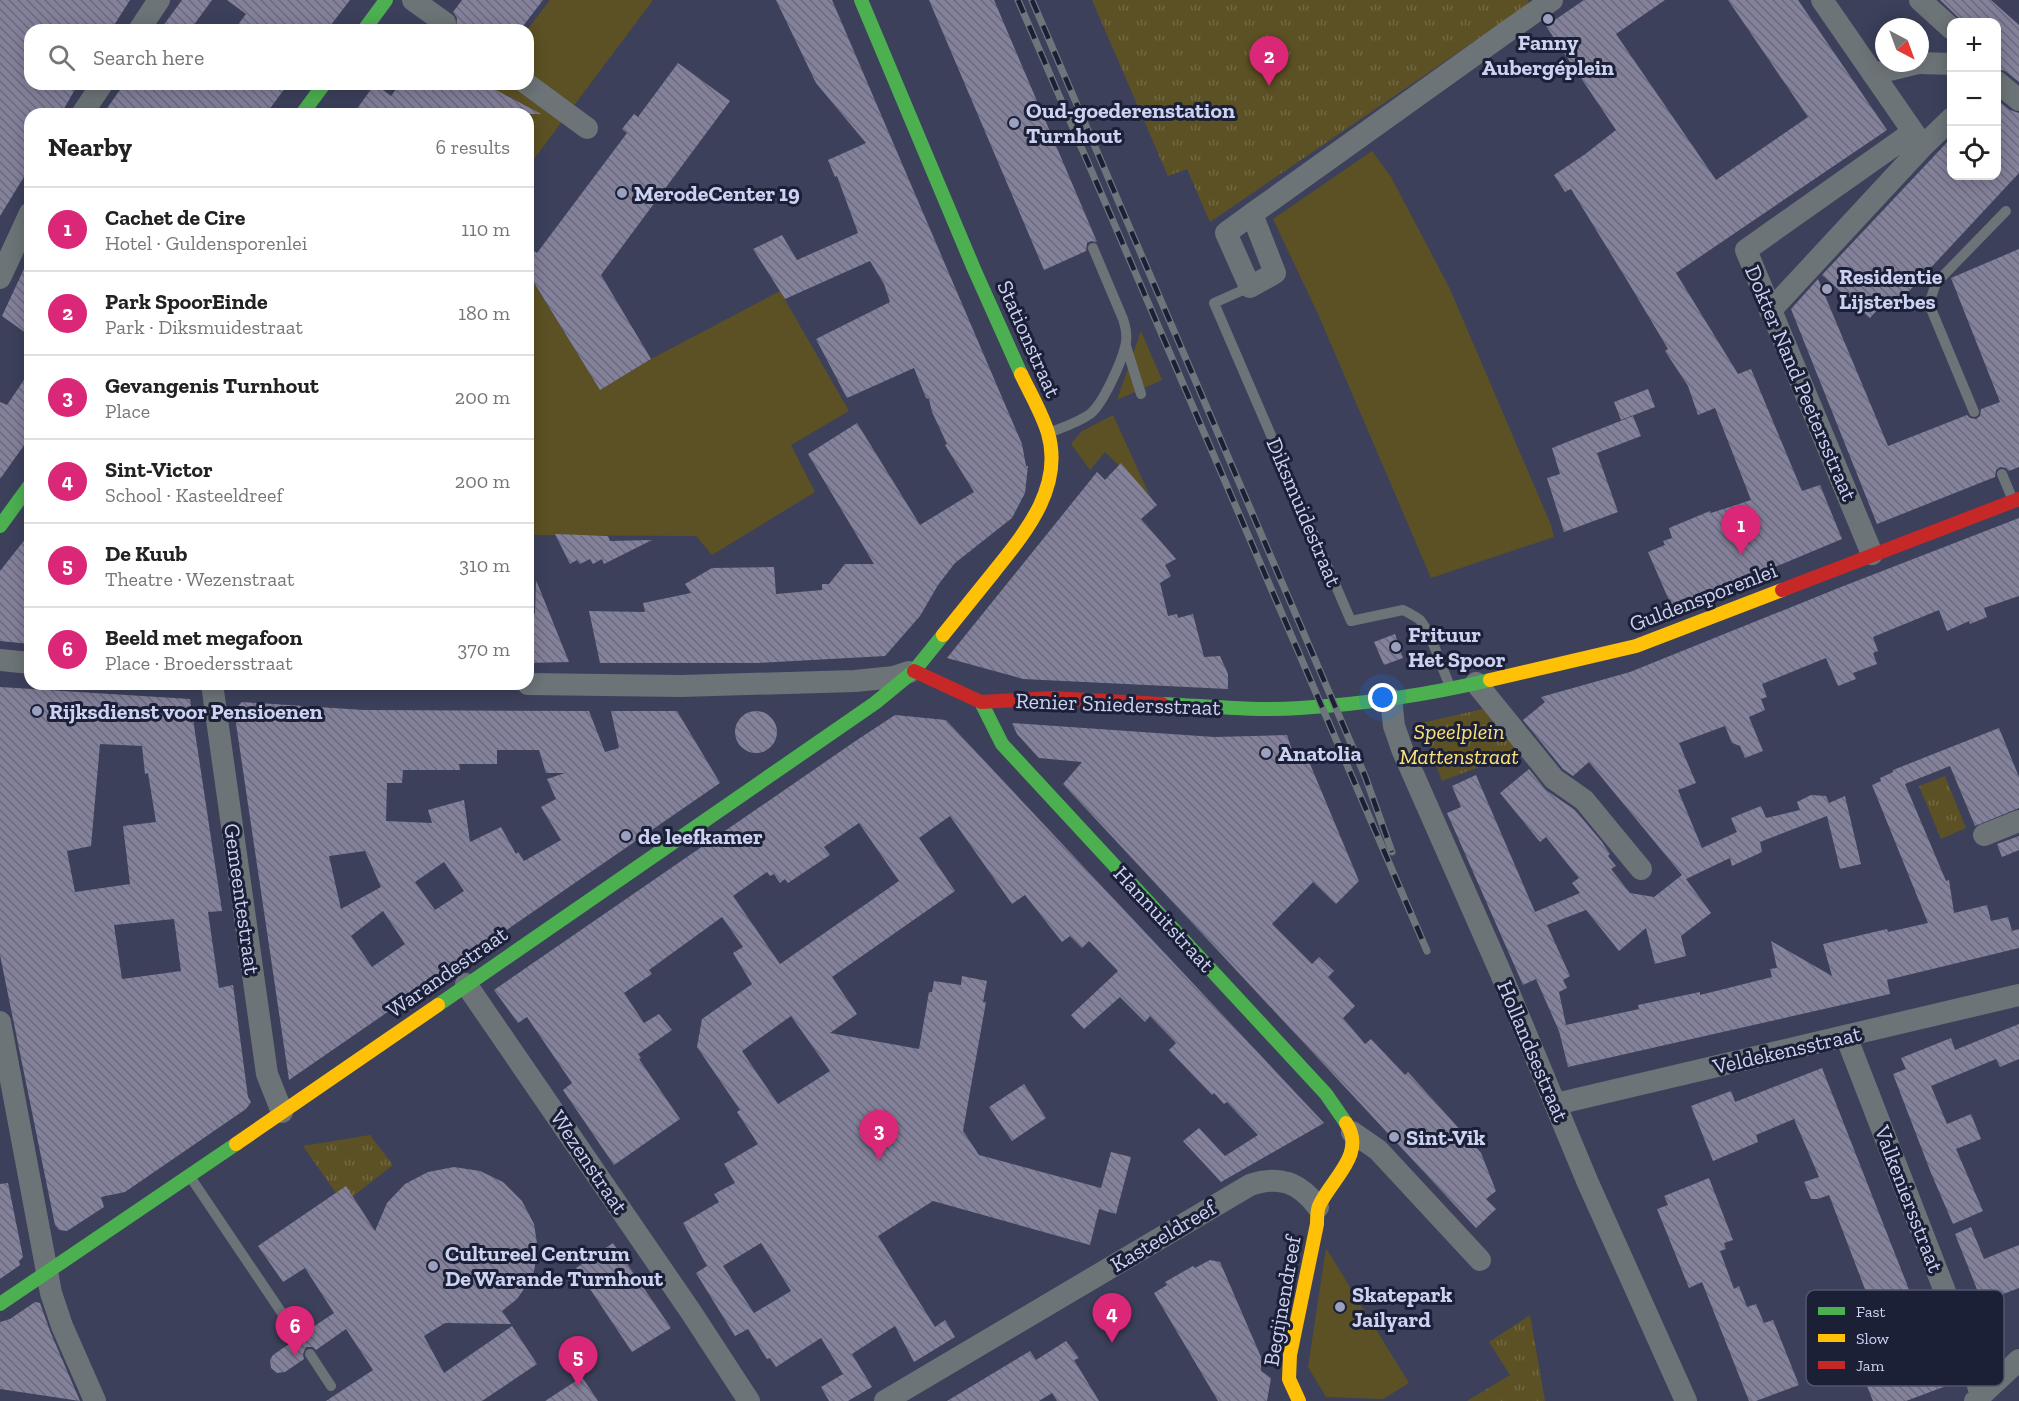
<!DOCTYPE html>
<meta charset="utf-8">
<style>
body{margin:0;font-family:"Zilla Slab",serif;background:#f6f6f6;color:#222}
.controls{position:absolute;right:18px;top:18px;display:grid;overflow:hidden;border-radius:12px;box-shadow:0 3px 15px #0003}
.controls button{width:54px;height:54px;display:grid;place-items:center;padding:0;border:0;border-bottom:2px solid #e0e0e0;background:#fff;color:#222;font:30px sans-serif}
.compass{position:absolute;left:1875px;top:18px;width:54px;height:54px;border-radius:50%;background:#fff;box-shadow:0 3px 15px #0003;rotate:139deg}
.you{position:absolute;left:1383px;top:698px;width:21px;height:21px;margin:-15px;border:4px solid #fff;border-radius:50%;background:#1a73e8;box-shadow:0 0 0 9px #1a73e833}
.badge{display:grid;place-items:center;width:39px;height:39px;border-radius:50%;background:#db2777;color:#fff;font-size:20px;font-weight:700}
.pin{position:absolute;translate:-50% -50px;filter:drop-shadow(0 2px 3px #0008)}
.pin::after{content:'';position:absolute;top:32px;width:21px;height:18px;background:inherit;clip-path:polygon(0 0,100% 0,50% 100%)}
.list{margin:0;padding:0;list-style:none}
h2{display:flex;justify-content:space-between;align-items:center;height:78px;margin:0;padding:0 24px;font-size:26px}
h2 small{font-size:20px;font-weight:400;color:#767676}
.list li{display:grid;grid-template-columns:39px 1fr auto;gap:18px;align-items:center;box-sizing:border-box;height:84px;padding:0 24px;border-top:2px solid #e0e0e0}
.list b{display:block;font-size:22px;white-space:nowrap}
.list p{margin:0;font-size:20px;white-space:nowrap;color:#767676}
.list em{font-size:20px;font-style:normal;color:#767676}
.icon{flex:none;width:33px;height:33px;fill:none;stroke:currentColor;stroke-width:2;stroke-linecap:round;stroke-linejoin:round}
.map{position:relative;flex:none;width:2019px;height:1401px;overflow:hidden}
.search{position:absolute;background:#fff;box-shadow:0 3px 15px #0003;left:24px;top:24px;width:510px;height:66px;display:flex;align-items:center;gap:15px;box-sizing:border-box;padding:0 21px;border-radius:18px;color:#767676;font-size:22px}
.panel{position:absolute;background:#fff;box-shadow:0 3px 15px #0003;left:24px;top:108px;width:510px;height:582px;border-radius:18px}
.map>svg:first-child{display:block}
</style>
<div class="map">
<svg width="2019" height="1401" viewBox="0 0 2019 1401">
<defs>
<pattern id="park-tufts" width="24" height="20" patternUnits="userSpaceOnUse" patternTransform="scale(1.5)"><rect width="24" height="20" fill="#5c5124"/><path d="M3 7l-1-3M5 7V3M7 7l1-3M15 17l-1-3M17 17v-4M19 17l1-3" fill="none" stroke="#726944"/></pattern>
<pattern id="building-back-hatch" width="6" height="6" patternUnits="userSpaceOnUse" patternTransform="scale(1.5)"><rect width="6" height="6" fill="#84819b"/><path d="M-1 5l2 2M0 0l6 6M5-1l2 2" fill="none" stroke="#6b6a7e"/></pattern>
</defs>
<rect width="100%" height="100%" fill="#3c405b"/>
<path fill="#5c5124" d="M550,0H653L528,167L526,106L505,94L498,109L481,84H528L527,30Z
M1372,151L1391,177L1449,287L1551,525L1554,537L1431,578L1318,314L1273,219Z
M528,274L600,390L651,359L780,291L849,411L791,445L815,492L712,555L696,536L528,535Z
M1141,331L1162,380L1117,400Z
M1113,415L1150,496L1105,452L1090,470L1071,444L1082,431Z
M1326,1248L1409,1383L1383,1399L1326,1397L1308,1367Z"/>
<path fill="url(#park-tufts)" d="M1092,0H1528L1529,4L1210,222L1187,169L1168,176Z
M1487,708L1521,751L1442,781L1421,723Z
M1945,776L1966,828L1941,839L1919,786Z
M370,1135L393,1165L353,1196L346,1187L336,1193L303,1146Z
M1530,1315L1545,1401H1467L1510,1375L1489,1342Z"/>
<path fill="url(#building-back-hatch)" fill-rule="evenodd" d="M0,0H130L111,30H30V84H78L61,114H30V167L0,216Z
M182,0H212L190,30H160Z
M227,0H350L327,30H234L246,14Z
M462,0H543L520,30H456L457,18L453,12Z
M776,0H832L1022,444L1026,466H1028L1025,493L1012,518L955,563L938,585L920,616L885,656L758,663H600L589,611L645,612L643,603L691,593L685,584L712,568L774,567L776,594L822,590V584H829L845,564H874L808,454L857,423L920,525L974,492L945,445L947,444L932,412L929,399L926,398L914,368L847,398L816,339L890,302L884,284L870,261L785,299L753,249L782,235L797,260L858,233L837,176L835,177L828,160L866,143L816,83Z
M929,0H994L1097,242L1091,241L1087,243L1086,251L1044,270Z
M1584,0H1665L1616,34L1716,180L1808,117L1728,0H1798L1887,130L1676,273L1738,374L1751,369L1802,491L1820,485L1842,539L1722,589L1671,605L1648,552L1665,545L1663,541L1672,538L1669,528L1710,511L1711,513L1751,500L1715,408L1698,415L1688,386L1665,351L1668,349L1625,277L1571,189L1565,192L1554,175L1584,155L1616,130L1546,26Z
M1940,0H1991L2019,25V82L2005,71L1996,68V22H1963Z
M678,63L730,101L601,275L651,359L600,390L528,273V247L537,253L627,133L622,129L634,114L638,117Z
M124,84H288L266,114H103Z
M375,84L391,96L400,84H485L541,114H353Z
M1996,99L2010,110L2019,113V173L1897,304L1889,297L1870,318L1822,275L1952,137V176H1996Z
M2019,249V467L2009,471L2006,468L2000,467L1996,470L1995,477L1877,524L1791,309L1818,279L1888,446L1967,415L1970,418L1976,419L1980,416L1981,409L2000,402L1951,278Z
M30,256V336L2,316Z
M30,371V437L0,479V402L7,405Z
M1648,389L1655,407L1621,420L1614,402Z
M1633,416L1641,436L1597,453L1618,512L1564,532L1547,478L1560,474L1552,448Z
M1121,463L1157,505L1141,519L1176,559L1165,565L1171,576L1160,583L1168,616L1177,614L1178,618L1193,614L1204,657L1220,656L1228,674V689L1023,679L947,658L1097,472L1105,480Z
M2019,518V596L1984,608L1987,617L1970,624L1969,621L1947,631L1939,610L1873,637L1878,651L1873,653L1877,664L1853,673L1856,679L1838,686L1826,658L1762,684L1767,697L1761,699L1765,710L1749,717L1763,751L1745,758L1740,746L1732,743L1725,726L1679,743L1696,783L1678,790L1702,848L1737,832L1731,818L1761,806L1766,818L1800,810L1797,802L1811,795L1826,796L1829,803L1845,796L1861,864L1840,869L1827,816L1760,842L1762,852L1732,866L1730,858L1686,879L1711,913L1681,936L1686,956L1655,964L1646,928L1619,951L1586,910L1547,925L1570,976L1563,980L1567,988L1559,992L1566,1025L1639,1009L1638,1005L1700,992V995L1772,977L1770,969L1777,968L1771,941L1832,976L1823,944L1887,929L1888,932L1928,923L1872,785L1881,781L1880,778L1893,772V770L1999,728L2019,777V808L1975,826L1950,766L1905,784L1946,881L1949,880L1954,913L1987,905L1991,921L2008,917L2012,931L2019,929V948L1887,980L1890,994L1568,1067L1559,1031L1536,979L1523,985L1447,813L1461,807L1452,786L1476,775L1535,912L1580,893L1572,883L1579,878L1562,857L1546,837L1540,842L1500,793L1529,769L1546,790L1575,810L1602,842L1610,854L1608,856L1616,866L1611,869L1630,893L1654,897L1682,875L1589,762L1573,776L1563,769L1523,720L1545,702L1541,697L1630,672L1841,587Z
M30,533V644L0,641V571Z
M555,534L608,536L610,541L652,540L604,564L602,559L593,564L590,559L580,564L577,560L570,564Z
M536,580L569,662L528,663V614H535Z
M1395,634L1403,658L1384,665L1374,642Z
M0,687L190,699L222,911L208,912L219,988L233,985L248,1097L251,1102L246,1109L125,1192L101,1197L104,1207L67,1231L59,1230L55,1225L0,955ZM100,744L142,746L145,774L148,773L156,822L123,826L130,884L75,892L67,851L91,846ZM174,919L181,971L122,979L114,925Z
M242,702L363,710L589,711L605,752L619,748L611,711H677L720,783L289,1080L234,710ZM497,750H539L546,773H565L547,779L556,799L541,807L561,840L524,861L518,852L516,854L501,827L470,842L464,800L428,810L432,823L386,821L387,783H402L403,770H460L459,764H497ZM365,851L381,887L341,909L329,856ZM444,862L464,891L435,910L415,882ZM383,911L405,944L372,967L351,936Z
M735 732a21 21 0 1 1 42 0a21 21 0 1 1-42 0Z
M895,715L946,720L1324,1123L1221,1182L1183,1141L1199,1128L1225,1156L1258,1135L1227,1102L1224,1104L1214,1093L1212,1095L1169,1050L1176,1043L1150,1016L1145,1022L1120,997L1084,1029L1071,1015L1118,971L1089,941L1082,948L1070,936L1062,942L1025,895L1012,904L950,816L919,838L955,891L832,977L857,1014L830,1033L919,1049L929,992H932L934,981L961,985L962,976L987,981L983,1002H986L963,1131L979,1155L1101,1188L1111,1152L1131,1157L1116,1214L1099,1209L1090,1245L933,1201L878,1236L935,1327L945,1320L955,1337L914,1362L895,1326L852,1354L872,1387L848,1401H829L821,1387L843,1374L821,1338L776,1367L770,1358L767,1359L748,1329L735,1336L696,1273L707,1266L683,1223L719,1202L714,1194L735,1183L724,1164L758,1144L737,1112L740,1110L697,1047L702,1019L752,984L733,953L743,947L722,917L649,970L652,974L624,993L644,1023L659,1014L672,1030L638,1054L641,1058L639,1059L680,1119L614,1165L563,1090L572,1083L527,1017L518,1023L494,990L857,740ZM859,823L899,881L780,964L733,896L767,872L770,876L774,874L780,883L785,879L788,883L830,855L824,847ZM791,1016L830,1071L778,1104L742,1051ZM761,1243L791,1291L754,1313L723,1266Z
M1012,723L1214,737L1287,735L1293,753L1305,752L1359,881L1336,904L1313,882L1272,924L1312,964L1319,957L1334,971L1328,977L1355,1006L1343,1018L1365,1044L1371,1039L1405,1075L1408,1072L1481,1153L1496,1191L1486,1199L1496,1209L1476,1228L1063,784L1082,762L1039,758L1017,734Z
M2019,836V850L2002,857L1997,844Z
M2019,1024V1059L2000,1067L1996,1059L1931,1086L1947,1124L1971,1114L1981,1139L1956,1149L1983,1211L1953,1224L1931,1173L1893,1074L1906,1069L1901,1058L1951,1038L1955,1050Z
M1822,1068L1917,1310L1879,1326L1829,1195L1818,1199H1811L1804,1182L1819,1177L1794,1119L1756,1135L1758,1142L1713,1161L1691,1106L1731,1091L1735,1102Z
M1024,1084L1046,1118L1012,1141L989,1107Z
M454,1167L480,1171L503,1182L522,1201L534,1224L538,1250L533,1276L517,1299L502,1311L511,1324L445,1323L424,1336L444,1373L512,1326L537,1364L482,1401H326L373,1370L346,1329L316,1350L313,1347H306L303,1354L304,1359L285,1372L277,1373L271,1368L270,1360L273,1355L292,1342L295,1344L302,1343L305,1340L304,1333L334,1313L305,1268L283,1282L258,1246L346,1186L375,1231L387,1203L405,1184L428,1172Z
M1709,1178L1733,1240L1724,1243L1726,1249L1720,1251L1734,1289L1739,1286L1747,1307L1756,1304L1764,1323L1773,1320L1799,1385L1756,1401H1749L1702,1282L1689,1288L1657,1209L1668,1205L1664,1196Z
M8,1183L23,1257L19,1261L20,1265L0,1279V1184Z
M1971,1227L1984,1259L2019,1245V1288L1982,1302L1955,1234Z
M613,1243L671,1328L632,1352L576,1268Z
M1210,1260L1220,1262L1261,1357V1371L1271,1378L1267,1401H1218L1154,1293L1167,1285L1165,1282L1193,1266L1195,1268Z
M35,1302L40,1303L50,1331L80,1401L0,1389V1322L10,1319Z
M1066,1341L1079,1358L1074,1360L1099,1401H1057L1052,1393L1039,1401H947L1030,1351L1036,1360Z
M1935,1357L1946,1386L1906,1401H1873L1861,1371L1891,1360L1894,1370Z
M582,1377L598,1401H545Z"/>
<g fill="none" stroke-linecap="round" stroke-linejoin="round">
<path stroke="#6c7477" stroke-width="10" d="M1250,287L1214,303L1351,621L1403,610C1409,613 1415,616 1420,620C1433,636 1441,667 1450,686
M1126,346L1141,394
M1974,412L1929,304L1936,283L2006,211
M1051,432C1064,427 1079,422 1090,414C1103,404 1121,363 1125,347C1128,337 1126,328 1123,319L1093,248
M2002,474L2012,498
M191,1178L298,1337
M310,1354L331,1386"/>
<path stroke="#6c7477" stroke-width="22" d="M413,0L445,23
M1920,0L1952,29
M139,30L159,0
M1920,63L1952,64
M1873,74L1918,63
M1996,81L2019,100
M527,84L587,128
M82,114L102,84
M1923,146L1952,118
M1252,214L1275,273L1250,287L1226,233L1252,214L1505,33L1552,0
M0,278L30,213
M1770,311L1923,146L1822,0
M1872,554L1746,250L1913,132
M0,660L30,663
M1476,683L1554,779L1584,800L1641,869
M212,684L267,1074L282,1112
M528,684L681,686L855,681L894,677L909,672
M1391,699L1394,726L1402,749L1499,969L1588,1183L1686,1401
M1984,835L2019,821
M466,984L691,1312L749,1401
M0,1022L51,1293L62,1326L95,1401
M1846,1036L1968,1351L1981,1396
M1556,1104L2019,995
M1352,1132L1378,1150L1480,1260
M885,1401L1250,1185C1279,1175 1299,1182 1318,1207
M1975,1401L2019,1360"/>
<path stroke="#4caf50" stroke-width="14" d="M861,0L974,269L1021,374
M364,30L386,0
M302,114L324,84
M0,526L30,485
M981,702L1002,744L1326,1094L1346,1123
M1162,704C1208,706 1254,711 1300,708C1364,704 1427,695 1490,680
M438,1005L875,703L914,671L943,635
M0,1304L236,1144"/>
<path stroke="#ffc107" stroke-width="14" d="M943,635C960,614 976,594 993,573C1024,534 1064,488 1048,433C1042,413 1030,393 1021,374
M1490,680L1636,646L1782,590
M236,1144L438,1005
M1299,1401L1289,1379L1290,1355L1317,1224C1317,1218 1317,1211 1319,1206C1331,1179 1367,1154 1346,1123"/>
<path stroke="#c62828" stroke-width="14" d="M1782,590L2019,499
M914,671L981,702L1052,698L1162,704"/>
<defs>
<path id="rail" d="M1018,0L1427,951
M1032,0L1365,776L1392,852"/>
</defs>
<use href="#rail" stroke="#6f767b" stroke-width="7"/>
<use href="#rail" stroke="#1c2037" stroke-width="4.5" stroke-dasharray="14" stroke-linecap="butt"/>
</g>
<g fill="#9aa0bd" stroke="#1c2037" stroke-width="2">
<circle cx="1548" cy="19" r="6"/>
<circle cx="1014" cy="123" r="6"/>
<circle cx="622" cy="193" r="6"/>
<circle cx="1827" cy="289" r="6"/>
<circle cx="1396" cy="647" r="6"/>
<circle cx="37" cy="711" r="6"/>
<circle cx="1266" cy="753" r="6"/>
<circle cx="626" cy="836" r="6"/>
<circle cx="1394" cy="1137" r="6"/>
<circle cx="433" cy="1266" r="6"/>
<circle cx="1340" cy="1307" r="6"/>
</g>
<g text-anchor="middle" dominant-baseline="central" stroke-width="6" stroke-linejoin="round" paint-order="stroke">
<g font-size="22" font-weight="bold" fill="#ccd3f2" stroke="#1c2037" text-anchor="start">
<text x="1548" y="42" text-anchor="middle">Fanny<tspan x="1548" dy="25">Aubergéplein</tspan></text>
<text x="1026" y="110">Oud-goederenstation<tspan x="1026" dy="25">Turnhout</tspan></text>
<text x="634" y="193">MerodeCenter 19</text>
<text x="1839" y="276">Residentie<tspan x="1839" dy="25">Lijsterbes</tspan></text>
<text x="1408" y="634">Frituur<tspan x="1408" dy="25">Het Spoor</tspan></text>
<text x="49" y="711">Rijksdienst voor Pensioenen</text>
<text x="1278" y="753">Anatolia</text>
<text x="638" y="836">de leefkamer</text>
<text x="1406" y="1137">Sint-Vik</text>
<text x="445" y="1253">Cultureel Centrum<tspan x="445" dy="25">De Warande Turnhout</tspan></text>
<text x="1352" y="1294">Skatepark<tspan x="1352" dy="25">Jailyard</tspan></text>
</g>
<g font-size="22" fill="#ccd3f2" stroke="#1c2037">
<text transform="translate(1029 339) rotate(66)">Stationstraat</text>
<text transform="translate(1801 383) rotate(67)">Dokter Nand Peetersstraat</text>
<text transform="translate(1304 512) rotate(67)">Diksmuidestraat</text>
<text transform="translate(1703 597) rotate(-21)">Guldensporenlei</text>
<text transform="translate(1118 704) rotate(2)">Renier Sniedersstraat</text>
<text transform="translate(242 899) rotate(82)">Gemeentestraat</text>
<text transform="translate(1164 919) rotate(47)">Hannuitstraat</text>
<text transform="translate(447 972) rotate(-35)">Warandestraat</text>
<text transform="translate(1787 1050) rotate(-13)">Veldekensstraat</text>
<text transform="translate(1533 1051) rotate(67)">Hollandsestraat</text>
<text transform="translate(589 1162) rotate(56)">Wezenstraat</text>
<text transform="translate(1909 1199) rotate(69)">Valkeniersstraat</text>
<text transform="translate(1163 1236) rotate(-31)">Kasteeldreef</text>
<text transform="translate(1282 1301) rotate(-80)">Begijnendreef</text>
</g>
<g font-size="22" font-style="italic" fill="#fde378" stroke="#1c2037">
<text x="1459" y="731">Speelplein<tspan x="1459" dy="25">Mattenstraat</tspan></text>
</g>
</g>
<rect x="1806" y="1290" width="198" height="96" rx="9" fill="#1c2037" stroke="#51566f" stroke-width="1.5"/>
<rect x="1818" y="1307" width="27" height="8" fill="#4caf50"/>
<rect x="1818" y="1334" width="27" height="8" fill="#ffc107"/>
<rect x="1818" y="1361" width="27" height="8" fill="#c62828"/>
<g font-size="16" fill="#ccd3f2">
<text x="1856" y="1317">Fast</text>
<text x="1856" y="1344">Slow</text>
<text x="1856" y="1371">Jam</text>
</g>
</svg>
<div class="controls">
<button>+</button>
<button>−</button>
<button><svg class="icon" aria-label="locate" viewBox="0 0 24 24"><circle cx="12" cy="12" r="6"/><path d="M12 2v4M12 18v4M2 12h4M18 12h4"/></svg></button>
</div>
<svg class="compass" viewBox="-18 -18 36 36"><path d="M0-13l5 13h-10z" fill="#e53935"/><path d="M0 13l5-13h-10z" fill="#767676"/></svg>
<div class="you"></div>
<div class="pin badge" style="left:1741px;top:555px">1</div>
<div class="pin badge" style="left:1269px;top:86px">2</div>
<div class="pin badge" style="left:879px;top:1160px">3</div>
<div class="pin badge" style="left:1112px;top:1343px">4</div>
<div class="pin badge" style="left:578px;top:1386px">5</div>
<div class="pin badge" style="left:295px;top:1356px">6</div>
<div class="search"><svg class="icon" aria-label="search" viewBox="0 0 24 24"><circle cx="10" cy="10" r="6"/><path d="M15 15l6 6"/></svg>Search here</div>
<section class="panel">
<h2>Nearby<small>6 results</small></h2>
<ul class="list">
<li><span class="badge">1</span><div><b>Cachet de Cire</b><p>Hotel · Guldensporenlei</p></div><em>110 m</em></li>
<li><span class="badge">2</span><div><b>Park SpoorEinde</b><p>Park · Diksmuidestraat</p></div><em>180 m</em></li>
<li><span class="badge">3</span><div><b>Gevangenis Turnhout</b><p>Place</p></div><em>200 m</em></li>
<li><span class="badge">4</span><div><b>Sint-Victor</b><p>School · Kasteeldreef</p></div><em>200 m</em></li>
<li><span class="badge">5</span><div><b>De Kuub</b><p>Theatre · Wezenstraat</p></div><em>310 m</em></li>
<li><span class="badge">6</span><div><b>Beeld met megafoon</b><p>Place · Broedersstraat</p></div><em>370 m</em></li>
</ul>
</section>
</div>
